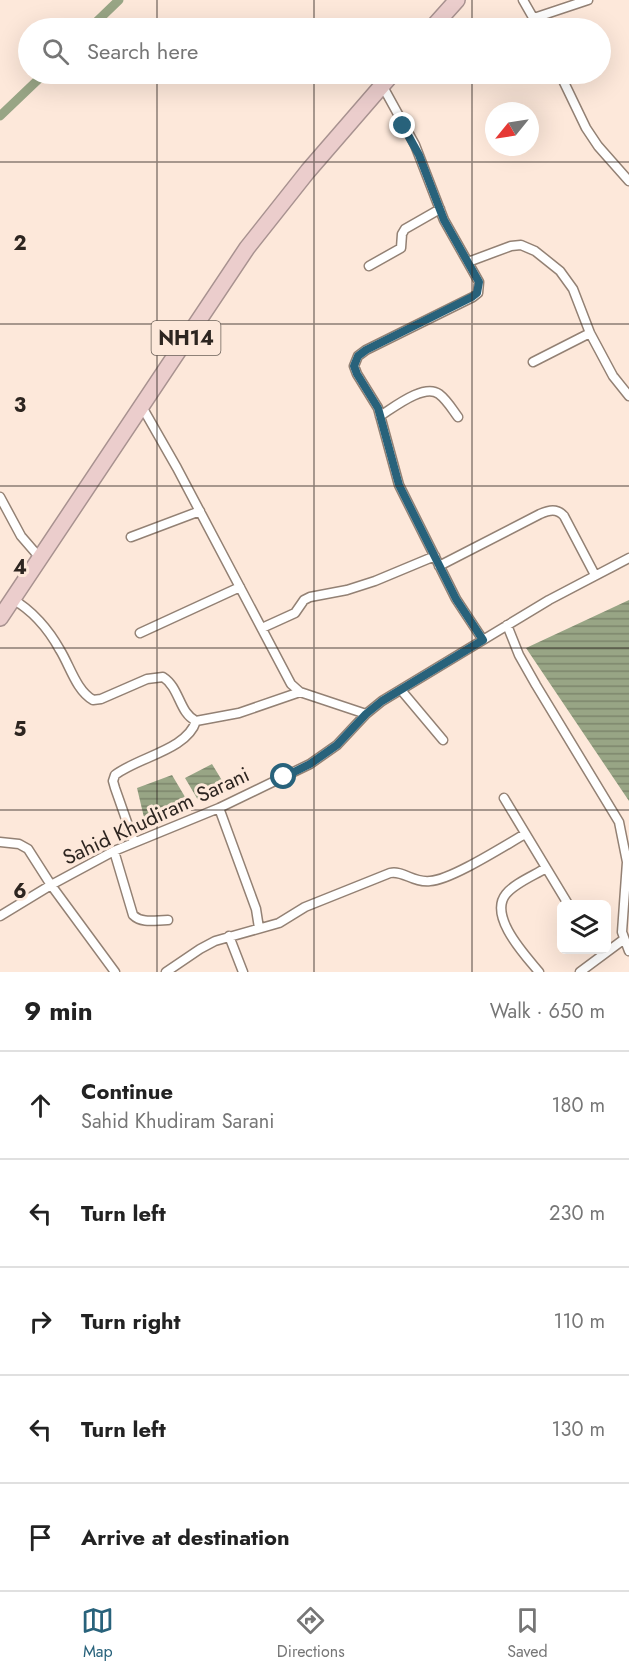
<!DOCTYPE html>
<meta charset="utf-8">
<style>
body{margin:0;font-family:Jost,sans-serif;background:#f6f6f6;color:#222}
.controls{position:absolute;right:18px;bottom:18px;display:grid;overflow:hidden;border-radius:9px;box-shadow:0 6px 24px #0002}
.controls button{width:54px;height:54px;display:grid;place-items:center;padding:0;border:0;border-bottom:2px solid #e0e0e0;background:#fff;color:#222;font:30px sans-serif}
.compass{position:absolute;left:485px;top:102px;width:54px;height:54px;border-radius:50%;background:#fff;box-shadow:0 6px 24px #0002;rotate:240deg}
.stop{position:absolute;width:18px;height:18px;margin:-14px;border:4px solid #28627b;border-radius:50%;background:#fff}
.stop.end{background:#28627b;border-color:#fff;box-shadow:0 2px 6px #0008}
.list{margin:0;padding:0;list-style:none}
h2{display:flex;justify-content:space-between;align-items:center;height:78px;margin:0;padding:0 24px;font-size:26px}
h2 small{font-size:20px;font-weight:400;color:#767676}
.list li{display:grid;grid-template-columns:39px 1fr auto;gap:18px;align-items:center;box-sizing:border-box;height:108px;padding:0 24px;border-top:2px solid #e0e0e0}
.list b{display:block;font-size:22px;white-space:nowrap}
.list p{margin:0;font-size:20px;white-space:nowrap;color:#767676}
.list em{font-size:20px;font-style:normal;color:#767676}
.icon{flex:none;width:33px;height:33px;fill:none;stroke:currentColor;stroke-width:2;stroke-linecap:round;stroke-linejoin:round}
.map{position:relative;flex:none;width:629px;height:972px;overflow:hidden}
.search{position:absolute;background:#fff;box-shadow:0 6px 24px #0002;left:18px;right:18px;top:18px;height:66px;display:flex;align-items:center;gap:15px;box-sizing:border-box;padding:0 21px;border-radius:33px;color:#767676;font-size:22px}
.sheet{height:618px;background:#fff}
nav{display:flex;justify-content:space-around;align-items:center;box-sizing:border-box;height:84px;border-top:2px solid #e0e0e0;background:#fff;font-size:16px;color:#767676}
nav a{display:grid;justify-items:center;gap:3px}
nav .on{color:#28627b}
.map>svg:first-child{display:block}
</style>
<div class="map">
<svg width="629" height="972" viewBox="0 0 629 972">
<defs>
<pattern id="water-rules" width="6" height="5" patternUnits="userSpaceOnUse" patternTransform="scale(1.5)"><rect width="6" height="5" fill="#98a585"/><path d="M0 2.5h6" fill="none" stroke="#7c866c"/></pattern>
</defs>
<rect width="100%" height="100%" fill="#fde8da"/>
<path fill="url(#water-rules)" d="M629,600V801L526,648Z
M212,764L226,787L198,800L185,778Z
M172,775L191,807L146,826L137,788Z"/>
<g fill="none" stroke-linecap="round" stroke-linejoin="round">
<path stroke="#98a585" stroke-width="9" d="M90,28L119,0
M0,116L44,74"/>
<defs>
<path id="street" d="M523,0L539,28
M534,18L588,0
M560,74L586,128L598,146L629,181
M382,85L415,145L444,220L479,282L478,293L473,297L366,350L358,356L354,366L357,374L378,408L399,485L456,599L483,640
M468,262L511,246L521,245L535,251L560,271L573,289L590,333L613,376L629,396
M369,266L401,248L402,234L405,229L440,209
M533,362L590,333
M141,405L177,468L291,684L300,692L366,714
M380,416C393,408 424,383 439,394C447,400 452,409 458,417
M0,497L21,536L40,558
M131,537L200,511
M439,566L540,514C549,510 557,508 564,516L595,575
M12,599C32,610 49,630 60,650C70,666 76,690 93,700L101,699L147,679L163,677C180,688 179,713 196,721L239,713L300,692
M507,625L519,655L536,685L619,822L627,862L622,932L629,951
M262,628L295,613L304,600L310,597L347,590L375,581L435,556
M140,633L240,587
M401,690L443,740
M504,798L568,904
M219,808L256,909L259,928
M0,842L19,844L28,849L51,885L115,972
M134,842L115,788L113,781L115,775C138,757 187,750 196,721
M114,851L133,915C142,924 156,920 168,920
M0,916L51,885L114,851L219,808L310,764L337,745L366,714L382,701L549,600L629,558
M229,936L243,972
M166,972L200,949L215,941L279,923L305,907L390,873C403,870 413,883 430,881C451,880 504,846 525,834
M539,972C525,955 488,916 506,894C515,883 533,876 546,868
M580,972L623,940"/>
<path id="highway" d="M432,28L457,0
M0,618L247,248L308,171L392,74"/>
</defs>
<use href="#street" stroke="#938174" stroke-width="11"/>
<use href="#highway" stroke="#a89290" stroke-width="18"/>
<use href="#street" stroke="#fff" stroke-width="8"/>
<use href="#highway" stroke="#ebcdcc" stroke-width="15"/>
</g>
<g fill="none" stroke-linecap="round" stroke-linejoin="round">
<path stroke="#28627b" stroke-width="8" d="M284,777L310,764L337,745L366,714L382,701L483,640L456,599L399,485L378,408L357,374L354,366L358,356L366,350L472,297L477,293L479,282L444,220L419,155L403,126"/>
</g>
<path fill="none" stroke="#2d2520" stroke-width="1.5" stroke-opacity="0.55" d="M157,0V28M314,0V28M472,0V28M157,74V972M314,74V972M472,74V972M0,162H629M0,324H629M0,486H629M0,648H629M0,810H629"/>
<g text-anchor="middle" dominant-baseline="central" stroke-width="6" stroke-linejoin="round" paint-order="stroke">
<rect fill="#fde8da" stroke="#6b6058" stroke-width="1.5" x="151.5" y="321" width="69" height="34" rx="4.5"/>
<g font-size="20" font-weight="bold" fill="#2d2520">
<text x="186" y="338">NH14</text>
</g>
<g font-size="21" fill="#2d2520" stroke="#fde8da">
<text transform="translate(156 816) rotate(-25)">Sahid Khudiram Sarani</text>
</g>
</g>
<g font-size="20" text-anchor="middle" font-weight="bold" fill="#2d2520" stroke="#fde8da" stroke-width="6" stroke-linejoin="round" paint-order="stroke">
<text x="20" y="250">2</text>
<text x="20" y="412">3</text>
<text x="20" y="574">4</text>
<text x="20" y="736">5</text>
<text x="20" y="898">6</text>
</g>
</svg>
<div class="controls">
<button><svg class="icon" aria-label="layers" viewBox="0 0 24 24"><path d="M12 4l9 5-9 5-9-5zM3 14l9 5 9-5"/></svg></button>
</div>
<svg class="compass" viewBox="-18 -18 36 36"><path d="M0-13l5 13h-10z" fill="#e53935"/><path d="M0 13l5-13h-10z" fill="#767676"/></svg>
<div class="stop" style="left:284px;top:777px"></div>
<div class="stop end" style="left:403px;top:126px"></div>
<div class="search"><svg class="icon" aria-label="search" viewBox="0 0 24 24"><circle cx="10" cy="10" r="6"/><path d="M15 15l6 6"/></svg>Search here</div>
</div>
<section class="sheet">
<h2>9 min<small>Walk · 650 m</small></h2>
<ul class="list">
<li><svg class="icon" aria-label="ahead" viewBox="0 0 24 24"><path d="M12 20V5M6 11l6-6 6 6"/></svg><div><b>Continue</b><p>Sahid Khudiram Sarani</p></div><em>180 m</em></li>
<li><svg class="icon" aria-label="left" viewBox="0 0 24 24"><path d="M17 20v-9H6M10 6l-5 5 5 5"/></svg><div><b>Turn left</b></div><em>230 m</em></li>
<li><svg class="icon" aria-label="right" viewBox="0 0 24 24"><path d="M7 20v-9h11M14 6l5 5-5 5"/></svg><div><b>Turn right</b></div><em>110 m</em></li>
<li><svg class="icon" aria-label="left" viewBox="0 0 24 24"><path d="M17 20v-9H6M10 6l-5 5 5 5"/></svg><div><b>Turn left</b></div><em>130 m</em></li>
<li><svg class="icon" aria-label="arrive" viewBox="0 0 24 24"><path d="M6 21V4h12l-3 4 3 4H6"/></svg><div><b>Arrive at destination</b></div></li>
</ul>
</section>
<nav>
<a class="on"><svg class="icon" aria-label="map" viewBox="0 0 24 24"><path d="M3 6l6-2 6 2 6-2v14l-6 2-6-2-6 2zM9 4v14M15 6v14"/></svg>Map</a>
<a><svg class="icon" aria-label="directions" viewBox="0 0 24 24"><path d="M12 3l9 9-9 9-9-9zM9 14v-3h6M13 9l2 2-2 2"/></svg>Directions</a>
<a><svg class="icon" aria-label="saved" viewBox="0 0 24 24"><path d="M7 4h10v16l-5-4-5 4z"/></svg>Saved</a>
</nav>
